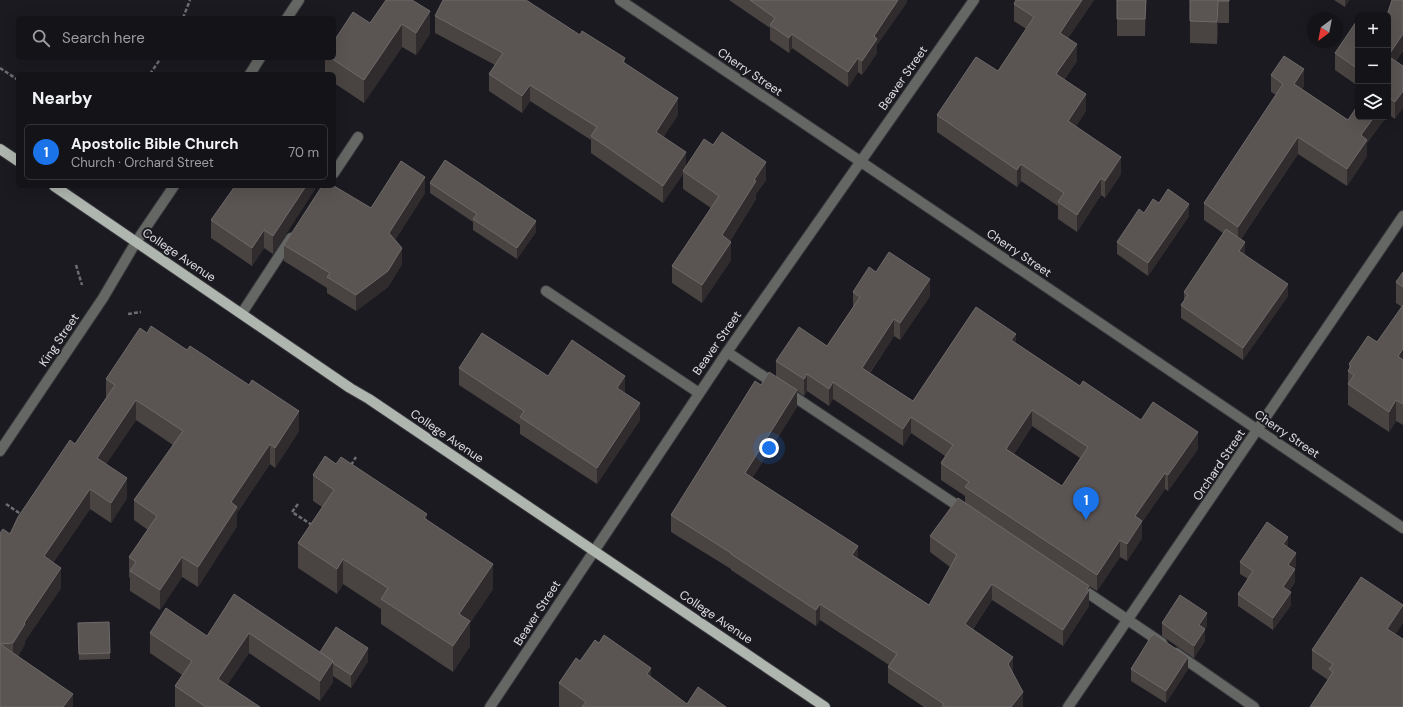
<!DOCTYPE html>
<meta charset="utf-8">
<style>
body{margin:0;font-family:"DM Sans",sans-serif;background:#1d1d21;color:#f1f3f6}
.controls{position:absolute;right:12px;top:12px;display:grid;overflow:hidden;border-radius:6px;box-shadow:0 4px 16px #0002}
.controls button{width:36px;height:36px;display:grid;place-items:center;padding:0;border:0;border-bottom:1px solid #333337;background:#141418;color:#f1f3f6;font:20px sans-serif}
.compass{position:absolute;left:1307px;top:12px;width:36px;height:36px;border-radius:50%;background:#141418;box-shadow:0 4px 16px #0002;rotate:212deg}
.you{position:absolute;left:769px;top:448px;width:14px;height:14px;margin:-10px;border:3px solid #fff;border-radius:50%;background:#1a73e8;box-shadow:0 0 0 6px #1a73e833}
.badge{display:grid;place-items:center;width:26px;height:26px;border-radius:50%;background:#1a73e8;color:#fff;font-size:13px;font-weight:700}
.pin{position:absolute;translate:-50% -33px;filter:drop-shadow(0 1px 2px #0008)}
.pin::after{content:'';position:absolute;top:21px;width:14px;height:12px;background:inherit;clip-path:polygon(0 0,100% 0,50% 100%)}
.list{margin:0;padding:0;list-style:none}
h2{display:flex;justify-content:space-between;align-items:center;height:52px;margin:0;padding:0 16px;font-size:17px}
h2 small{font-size:13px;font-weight:400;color:#9d9ea2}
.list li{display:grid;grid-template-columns:26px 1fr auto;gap:12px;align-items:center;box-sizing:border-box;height:56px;margin:0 8px 8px;padding:0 8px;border:1px solid #333337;border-radius:6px}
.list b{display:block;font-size:15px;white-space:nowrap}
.list p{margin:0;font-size:13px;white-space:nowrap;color:#9d9ea2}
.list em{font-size:13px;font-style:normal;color:#9d9ea2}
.icon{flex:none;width:22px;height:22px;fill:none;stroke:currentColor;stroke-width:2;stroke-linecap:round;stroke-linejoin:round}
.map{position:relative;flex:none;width:1403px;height:707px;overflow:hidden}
.search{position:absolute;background:#141418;box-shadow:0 4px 16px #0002;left:16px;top:16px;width:320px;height:44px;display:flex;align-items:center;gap:10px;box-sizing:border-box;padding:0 14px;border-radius:6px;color:#9d9ea2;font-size:15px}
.panel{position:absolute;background:#141418;box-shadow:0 4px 16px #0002;left:16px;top:72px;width:320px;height:116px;border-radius:6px}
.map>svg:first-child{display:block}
</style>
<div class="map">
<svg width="1403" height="707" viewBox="0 0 1403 707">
<rect width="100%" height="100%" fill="#1a1a20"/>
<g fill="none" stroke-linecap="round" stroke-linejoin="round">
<defs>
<path id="minor" d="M620,0L839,147L1403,528
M287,18L299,0
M250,74L260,58
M334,173L358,137
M546,291L699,393
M242,313L291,238
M727,352L964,510
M0,451L103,298L136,242L174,186
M1079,587L1162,643
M1176,653L1254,707
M490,707L727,352L974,0
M1068,707L1403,216"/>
<path id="major" d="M0,149L18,161
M54,186L350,388L369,399L825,707"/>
</defs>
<use href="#minor" stroke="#36363b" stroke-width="12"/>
<use href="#major" stroke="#36363b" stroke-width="12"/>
<path stroke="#6c6c71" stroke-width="2.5" stroke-dasharray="4 2" stroke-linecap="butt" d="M183,18L190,0
M0,68L18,80
M150,74L161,58
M76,265L82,285
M128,314L141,312
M351,465L356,457
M6,504L22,515
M298,504L292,512L312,525"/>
<use href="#minor" stroke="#646764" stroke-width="10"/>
<use href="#major" stroke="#afb5af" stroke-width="10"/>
</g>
<path fill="#494341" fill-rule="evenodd" d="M386,0L430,34L416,55L402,47L364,103L334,83V74H325V58H334L370,23Z
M729,0H907V2L877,45V53L862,75L858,72L848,87L792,48L789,53L770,40V28Z
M1016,0H1094L1068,38L1077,61L1064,80L1086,111L1076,126L1121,174L1105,198L1101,195L1077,232L1058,219V206L1021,181L1017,187L937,132V115L998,71L1026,29L1014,21V4Z
M1117,0H1146L1145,36H1117Z
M1190,0H1229V23H1218L1217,44L1190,43Z
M1334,0H1349L1345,7Z
M1388,15L1403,51L1396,61L1395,119L1388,114Z
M435,16L580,35L625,64L678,115L663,137L686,166L766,180L756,194V199L730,241L731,260L702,303L672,283V266L711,208L683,189V174L663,203L591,153V140L530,101L522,113L489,91V74L495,65L435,33Z
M1358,24V86L1335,70V53Z
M1271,75L1304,86L1302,89L1348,120L1358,117H1386L1367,143V156L1347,186L1298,154L1241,239L1245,255L1288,296L1243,360L1181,318V305L1184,301V292L1223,233L1204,220V203L1276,95L1271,92Z
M430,183L536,232L517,259L473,230V222L430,193Z
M315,186V189L273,254L264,248L252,266L211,238V220Z
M425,193L395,240L402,264L388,287L356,311L327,293V288L284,261V245L371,208Z
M1159,203L1189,216L1148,276L1117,254V242L1144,213Z
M876,272L930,296L900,340L894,336L870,373L913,401L1016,343L1080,386L1141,420L1198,449L1168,491L1165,489L1142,522V538L1127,561L1120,557L1097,591L1089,586V606L1063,646L992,600L973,629L1013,673L1023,707H924L888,683V667L889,665L820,620L816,626L731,570V569L671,532V515L761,385L776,377V361L827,346L853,307V292ZM797,391L804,396L807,391L829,406L833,399L903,446L911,433L945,456L941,463V480L965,496V503L930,536V552L950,567L929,605L858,558L752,478L797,407ZM1032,426L1080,458L1062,486L1014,454Z
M1403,272V425L1396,421L1389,432L1348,405V371L1349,370V364L1377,342L1402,307L1396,303V282Z
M147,333L299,431L275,468L270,464L237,513V526L198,587L182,577L160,610L130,591V578L129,577V557L148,530L134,520V500L173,445L136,420L106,464L127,498L111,523L90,509L53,563L61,588L25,641V644L18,656L73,707H0V533L10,534L75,444L106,398V379Z
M459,368L548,376L625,393L640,420L597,484L520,434V425L459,385Z
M336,464L427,520L493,589L470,623V646L453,672L381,624V609L343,584L337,594L298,568V543L322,507L313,501V475Z
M1288,547L1296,566L1294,569L1295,582L1289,591L1291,605L1273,630L1238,606V594L1248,579L1240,574V562Z
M234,594L320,652L368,661L351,688L333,676V682L320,701L249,653L227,685L260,707H175V686L182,675L150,653V633L207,636Z
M1162,623L1207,626L1205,629V641L1194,658L1162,636Z
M1403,623L1395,634L1328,680L1312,669V650Z
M78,630L110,653V659L79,660Z
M1153,636L1188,669L1166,703L1131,681V669Z
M580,661L651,677L687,704L726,707H559V683Z"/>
<path fill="#302b2d" d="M898,0H907V2L877,45V53L862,75V61L874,36Z
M1082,0H1094L1060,50V33Z
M1345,0H1349L1345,7Z
M1218,1V23L1217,44V22Z
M430,11V34L416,55V33Z
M402,24V47L364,103V80Z
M792,34V48L789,53V38Z
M1403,34V51L1388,73V56Z
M1077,44V61L1056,91V74Z
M625,58V75L623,62Z
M858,58V72L848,87V72Z
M1304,69V86L1294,101V84Z
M530,85V101L522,113V96Z
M1403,91V108L1395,119V102Z
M1086,94V111L1068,138V121Z
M678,98V115L656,149V132Z
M1374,117H1386L1367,143V156L1347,186V169L1361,135Z
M1298,137V154L1238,243V227Z
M686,152V169L683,171V174L663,203V186Z
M1121,157V174L1105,198V181Z
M766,162V180L756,194V199L722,253V235L754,180Z
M1021,164V181L1017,187V170Z
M425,177V193L389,249V233Z
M1101,178V195L1077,232V215Z
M306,186H315V189L273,254V236Z
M1189,204V216L1148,276V263Z
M536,221V232L517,259V248Z
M264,230V248L252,266V248Z
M731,242V260L702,303V285Z
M1245,242V255L1239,264V251Z
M402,248V264L388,287L356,311V295Z
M930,279V296L900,340V323Z
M1288,284V296L1243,360V348Z
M894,319V336L862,384V368Z
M1016,334V350L1011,340Z
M1403,349V370L1398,356Z
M807,374V391L804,396V379Z
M625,376V393L617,388Z
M833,382V399L829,406V389Z
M797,390V407L745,490V473Z
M136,400V420L97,478V458Z
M1396,400V421L1389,432V412Z
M640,403V420L597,484V468Z
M1032,410V426L1006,466V449Z
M299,411V431L275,468V448Z
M911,417V433L903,446V429Z
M1198,432V449L1168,491V475Z
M270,444V464L237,513V526L198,587V567L231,502Z
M1165,473V489L1142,522V538L1127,561V544L1135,516Z
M127,478V498L111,523V503Z
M90,489V509L44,576V556Z
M427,514V539L424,518Z
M1288,537V549L1283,544Z
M1120,540V557L1097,591V575Z
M858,546V563L852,555Z
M1296,553V566L1288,577V565Z
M182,557V577L160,610V590Z
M343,559V584L337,594V569Z
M493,564V589L470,623V646L453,672V646L459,614Z
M61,568V588L25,641V644L13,663V643L24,623Z
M1295,569V582L1283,599V587Z
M992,584V600L965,640V624Z
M1089,586V606L1063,646V630Z
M1291,592V605L1273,630V618Z
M820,604V620L816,626V610Z
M1403,605V623L1387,647V629Z
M1207,613V626L1199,638V625Z
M1205,629V641L1194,658V646Z
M249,633V653L218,699V679Z
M368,648V661L351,688V675Z
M1013,657V673L1008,664Z
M1188,657V669L1166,703V691Z
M333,661V682L320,701V681Z
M651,668V696L647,674Z
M1023,692V707H1011Z
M73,694V707H63Z"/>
<path fill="#5a5453" stroke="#6f6a6a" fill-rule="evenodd" d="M386,0H412L430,11L416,33L402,24L364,80L331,58H334V41L353,12L370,23Z
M443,0H526L580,35L582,31L625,58L623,62L678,98L656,132L686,152L663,186L591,136L597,127L530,85L522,96L489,74L503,53L435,16Z
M750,0H898L874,36L877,39L862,61L858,58L848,72L792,34L789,38L770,25L775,18Z
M1016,0H1082L1060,33L1077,44L1056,74L1086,94L1068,121L1121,157L1105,181L1101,178L1077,215L1058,202L1064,193L1021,164L1017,170L937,115L976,57L998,71L1034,17L1014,4Z
M1117,0H1146L1145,19H1117Z
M1190,0H1229V1H1218L1217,22L1190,21Z
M1392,0H1403V34L1388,56V15H1387Z
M1356,22L1358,24V69L1335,53Z
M1284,56L1304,69L1294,84L1348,120L1358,105V117H1374L1361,135L1367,140L1347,169L1298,137L1238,227L1204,203L1283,84L1271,75Z
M1388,56L1403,66V91L1395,102L1388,97V98Z
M722,132L766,162L754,180L756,181L722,235L731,242L702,285L672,266L719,196L683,171L704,139L713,145Z
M445,160L536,221L517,248L473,219L477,214L430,183Z
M401,161L425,177L389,233L402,248L388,271L356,295L327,277L330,273L284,245L322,186H334L371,208Z
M235,186H306L273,236L264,230L252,248L211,220Z
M1168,189L1189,204L1148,263L1117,242L1139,209L1144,213L1153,199L1159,203Z
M1226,229L1245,242L1239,251L1288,284L1243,348L1181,305L1188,295L1184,292Z
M889,252L930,279L900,323L894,319L862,368L913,401L976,307L1016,334L1011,340L1080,386L1083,381L1141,420L1153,402L1198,432L1168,475L1165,473L1135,516L1142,521L1127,544L1120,540L1097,575L965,487L969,482L941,463L953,445L911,417L903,429L833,382L829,389L807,374L804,379L776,361L799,327L827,346L860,297L853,292L869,267L876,272ZM1032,410L1088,447L1062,486L1006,449Z
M1403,272V287L1396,282Z
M1403,305V349L1398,356L1403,360V404L1396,400L1389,412L1348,384L1354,375L1348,371L1351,366L1349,364L1368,336L1377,342Z
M151,326L187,350L190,346L249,385L252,380L299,411L275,448L270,444L231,502L237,507L198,567L182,557L160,590L130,571L136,562L129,557L157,516L134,500L183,431L136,400L97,458L127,478L111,503L90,489L44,556L61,568L24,623L25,624L13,643L0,644L73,694L63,707H0V533L3,529L10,534L18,517L70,440L75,444L115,385L106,379L140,328L147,333Z
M482,333L548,376L572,340L625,376L617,388L640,403L597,468L520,417L524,411L459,368Z
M769,372L797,390L745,473L858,546L852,555L929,605L957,555L930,536L958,498L1089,586L1087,589L1089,590L1063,630L992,584L965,624L1013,657L1008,664L1023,692L1011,707H942L944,704L888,667L897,654L820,604L816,610L731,554V553L671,515L755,381L761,385Z
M325,456L336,464L341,457L427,514L424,518L493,564L459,614L470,621L453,646L381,599L388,588L343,559L337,569L298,543L334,490L313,475Z
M1267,522L1288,537L1283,544L1296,553L1288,565L1295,569L1283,587L1291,592L1273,618L1238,594L1253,571L1240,562Z
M1361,577L1403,605L1387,629L1403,639V707H1310L1333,672L1329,669L1333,664L1312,650Z
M234,594L333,661L320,681L249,633L218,679L260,707H206L175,686L192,661L150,633L166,608L207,636Z
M1180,595L1207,613L1199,625L1205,629L1194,646L1162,623Z
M109,622L110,653L79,654L78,623Z
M336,627L368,648L351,675L333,663V661L320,652Z
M1154,634L1188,657L1166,691L1131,669L1152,635L1153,636Z
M604,635L651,668L647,674L687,704L698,687L726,707H582L586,702L559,683L576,658L580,661L595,640L599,643Z"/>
<g text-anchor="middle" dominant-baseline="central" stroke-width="4" stroke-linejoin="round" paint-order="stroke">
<g font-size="12" fill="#e0e0e4" stroke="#1a1a20">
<text transform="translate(750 72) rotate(34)">Cherry Street</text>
<text transform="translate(903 78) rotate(-55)">Beaver Street</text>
<text transform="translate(1019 253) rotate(34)">Cherry Street</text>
<text transform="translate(179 255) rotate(34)">College Avenue</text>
<text transform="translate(59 340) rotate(-56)">King Street</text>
<text transform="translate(717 343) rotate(-55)">Beaver Street</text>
<text transform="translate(1287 434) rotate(34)">Cherry Street</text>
<text transform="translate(447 436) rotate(34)">College Avenue</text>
<text transform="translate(1219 465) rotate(-56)">Orchard Street</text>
<text transform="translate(537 613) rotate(-57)">Beaver Street</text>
<text transform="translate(716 617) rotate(34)">College Avenue</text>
</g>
</g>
</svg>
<div class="controls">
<button>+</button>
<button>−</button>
<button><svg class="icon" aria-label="layers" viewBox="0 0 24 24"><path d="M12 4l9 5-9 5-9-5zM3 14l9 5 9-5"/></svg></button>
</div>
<svg class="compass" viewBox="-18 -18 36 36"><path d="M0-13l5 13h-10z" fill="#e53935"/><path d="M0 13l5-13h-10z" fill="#9d9ea2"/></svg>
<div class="you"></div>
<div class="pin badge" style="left:1086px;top:520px">1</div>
<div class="search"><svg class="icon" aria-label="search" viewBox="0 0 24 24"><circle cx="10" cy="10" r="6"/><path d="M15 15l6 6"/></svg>Search here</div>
<section class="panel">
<h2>Nearby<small></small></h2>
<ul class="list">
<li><span class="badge">1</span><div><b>Apostolic Bible Church</b><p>Church · Orchard Street</p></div><em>70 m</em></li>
</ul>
</section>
</div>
